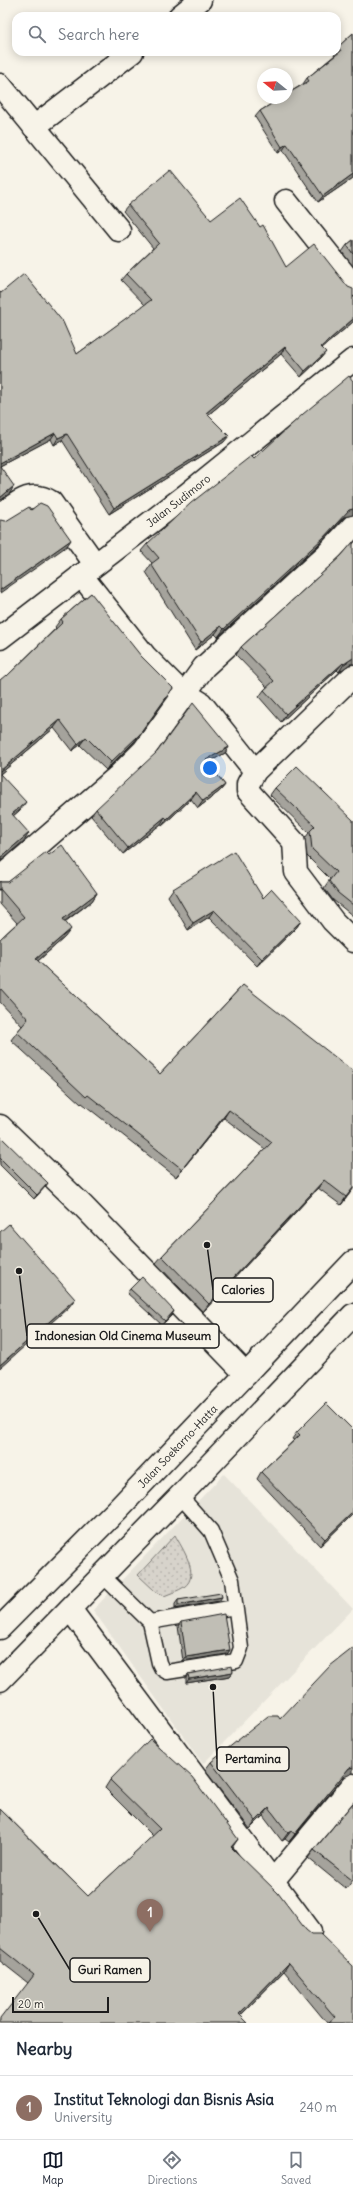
<!DOCTYPE html>
<style>
body{margin:0;font-family:Delius,sans-serif;background:#f6f6f7;color:#1f2937}
.compass{position:absolute;left:257px;top:68px;width:36px;height:36px;border-radius:50%;background:#fff;box-shadow:0 2px 10px #0003;rotate:288deg}
.scale{position:absolute;left:12px;bottom:10px;width:97px;box-sizing:border-box;padding-left:4px;border:2px solid #1c1c1c;border-top:0;font-size:11px;line-height:14px;white-space:nowrap;color:#1c1c1c;-webkit-text-stroke:3px #f7f3e8;paint-order:stroke}
.you{position:absolute;left:210px;top:768px;width:14px;height:14px;margin:-10px;border:3px solid #fff;border-radius:50%;background:#1a73e8;box-shadow:0 0 0 6px #1a73e833}
.badge{display:grid;place-items:center;width:26px;height:26px;border-radius:50%;background:#111827;color:#fff;font-size:13px;font-weight:700}
.pin{position:absolute;translate:-50% -33px;filter:drop-shadow(0 1px 2px #0008)}
.pin::after{content:'';position:absolute;top:21px;width:14px;height:12px;background:inherit;clip-path:polygon(0 0,100% 0,50% 100%)}
.list{margin:0;padding:0;list-style:none}
h2{display:flex;justify-content:space-between;align-items:center;height:52px;margin:0;padding:0 16px;font-size:17px}
h2 small{font-size:13px;font-weight:400;color:#747a83}
.list li{display:grid;grid-template-columns:26px 1fr auto;gap:12px;align-items:center;box-sizing:border-box;height:64px;padding:0 16px;border-top:1px solid #e0e1e3}
.list b{display:block;font-size:15px;white-space:nowrap}
.list p{margin:0;font-size:13px;white-space:nowrap;color:#747a83}
.list em{font-size:13px;font-style:normal;color:#747a83}
.icon{flex:none;width:22px;height:22px;fill:none;stroke:currentColor;stroke-width:2;stroke-linecap:round;stroke-linejoin:round}
.map{position:relative;flex:none;width:353px;height:2023px;overflow:hidden}
.search{position:absolute;background:#fff;box-shadow:0 2px 10px #0003;left:12px;right:12px;top:12px;height:44px;display:flex;align-items:center;gap:10px;box-sizing:border-box;padding:0 14px;border-radius:12px;color:#747a83;font-size:15px}
.sheet{height:116px;background:#fff}
nav{display:flex;justify-content:space-around;align-items:center;box-sizing:border-box;height:56px;border-top:1px solid #e0e1e3;background:#fff;font-size:11px;color:#747a83}
nav a{display:grid;justify-items:center;gap:2px}
nav .on{color:#111827}
.map>svg:first-child{display:block}
</style>
<div class="map">
<svg width="353" height="2023" viewBox="0 0 353 2023">
<defs>
<pattern id="garden-dots" width="8" height="8" patternUnits="userSpaceOnUse"><rect width="8" height="8" fill="#d7d3cb"/><path d="M2 2h.1M6 6h.1" fill="none" stroke="#b8b5ae" stroke-width="1.8" stroke-linecap="round"/></pattern>
</defs>
<rect width="100%" height="100%" fill="#f7f3e8"/>
<filter id="ink" filterUnits="userSpaceOnUse"><feTurbulence type="fractalNoise" baseFrequency=".025" numOctaves="2"/><feDisplacementMap in="SourceGraphic" scale="8" xChannelSelector="R" yChannelSelector="G"/><feConvolveMatrix kernelMatrix="1 2 1 2 8 2 1 2 1" color-interpolation-filters="sRGB"/></filter>
<g filter="url(#ink)">
<path fill="#e6e3d9" d="M224,1474L353,1609L203,1764L93,1610Z"/>
<path fill="url(#garden-dots)" stroke="#7a7874" d="M175,1535C182,1548 201,1575 184,1587C178,1591 171,1593 164,1596L155,1591L138,1575Z"/>
<g fill="none" stroke-linecap="round" stroke-linejoin="round">
<defs>
<path id="service" d="M103,1576L150,1622L159,1663L162,1669L167,1672L236,1661L241,1648L232,1580L211,1531L180,1496
M150,1622L235,1607"/>
<g id="minor">
<path d="M180,16L200,0"/>
<path d="M0,85L119,230"/>
<path d="M34,127L132,52"/>
<path d="M286,201L353,285"/>
<path d="M0,515C17,503 30,489 51,502L95,564"/>
<path d="M81,575L145,656L177,688L201,703L255,771"/>
<path id="s1" d="M0,638L185,496L353,360"/>
<path d="M353,676L255,771L248,784V791L294,842L296,872L333,921L353,941"/>
<path d="M0,878L118,776L144,750L204,667L327,554L353,526"/>
<path d="M0,1126L82,1205L246,1374"/>
<path d="M70,1609L310,1931"/>
<path d="M272,1882L353,1785"/>
</g>
<g id="primary">
<path id="s2" d="M0,1628L118,1509L353,1262"/>
<path d="M0,1680L180,1496L353,1315"/>
</g>
</defs>
<use href="#service" stroke="#1c1c1c" stroke-width="17"/>
<use href="#minor" stroke="#1c1c1c" stroke-width="25"/>
<use href="#primary" stroke="#1c1c1c" stroke-width="25"/>
<use href="#service" stroke="#f7f3e8" stroke-width="14"/>
<use href="#minor" stroke="#f7f3e8" stroke-width="22"/>
<use href="#primary" stroke="#f7f3e8" stroke-width="22"/>
</g>
<path fill="#a5a39c" stroke="#1c1c1c" d="M353,33V178L318,202L283,150L278,153L255,117L260,111L303,84L307,78L335,55L334,54L335,52H337V49L338,47Z
M128,205L211,220L286,267L353,322L322,348L321,358L301,377L281,354L208,415L224,442L109,514L62,440L54,445L51,439L0,466L10,493L0,501V292L77,354L145,305L121,280L126,274L153,248L123,211Z
M353,240V266L342,252L347,245Z
M353,381V515L344,517L318,545L218,637L215,634L195,650L146,572L152,563L141,551L147,544Z
M341,556L350,664L339,672L337,670L281,722L259,697L264,690L267,687L236,655L241,647Z
M91,593L134,742L106,770L80,745L72,751L54,728L0,774L20,810L13,816L24,841L0,861V680L7,676L56,628L55,627L61,619Z
M229,747L225,753L208,763L225,785L220,791L198,808L191,799L162,826L161,824L123,854L91,816L96,809Z
M275,788L353,820V916L333,900L324,888L330,879L307,856L305,838L309,833L270,795Z
M49,855L97,893L92,901L65,922V937L38,961L160,1074L243,985L353,1189L341,1205L318,1188L203,1312L156,1263L162,1256L265,1149L224,1118L176,1177L82,1103L81,1104L11,1040L17,1032L22,1026L0,1002V939L17,923L0,904V881L1,882H8Z
M173,889L263,898L301,921L296,928L257,966L209,917L188,930L168,896Z
M0,1136L45,1187L34,1199L0,1165Z
M130,1289L172,1315L162,1325L127,1293Z
M353,1430V1514L320,1546L257,1479L261,1472L294,1440L292,1439L297,1432Z
M178,1600L219,1601L175,1609V1604Z
M181,1622L230,1650L227,1654L183,1661L178,1626Z
M233,1672L230,1676L186,1683V1678L188,1674Z
M280,1719L344,1777L289,1842L285,1839L282,1841L263,1816L250,1829L205,1770L211,1762Z
M110,1780L232,1848L353,2023H327L284,1971L240,2016L28,1983L0,1961V1809L88,1896L153,1836L105,1788Z
M314,1850L353,1880L346,1889L308,1858Z"/>
<path fill="#86857f" stroke="#1c1c1c" d="M287,144L283,150L278,153L282,147Z
M353,174V178L318,202L323,196Z
M353,319V322L316,353L321,347Z
M285,347L281,354L202,420L206,413Z
M326,352L321,358L301,377L305,371Z
M55,433L51,439L0,466V463Z
M67,434L62,440L54,445L58,438Z
M229,436L224,442L109,514L114,508Z
M14,486L10,493L0,501V498Z
M353,509V515L344,517L318,545L218,637L224,629L349,510Z
M71,540L67,546L0,593V590Z
M221,626L215,634L195,650L201,642Z
M353,658V664H350L339,672L344,664Z
M343,663L337,670L281,722L286,714Z
M173,688L134,742L106,770L111,762Z
M60,720L54,728L0,774V771Z
M86,737L80,745L72,751L78,744Z
M229,747L225,753L201,767L206,760Z
M225,785L220,791L198,808L203,801Z
M196,792L191,799L162,826L167,819Z
M26,802L20,810L6,822L12,814Z
M165,817L161,824L123,854L128,848Z
M29,833L24,841L0,861V858Z
M97,893L92,901L57,927L63,919Z
M214,910L209,917L188,930L193,923Z
M301,921L296,928L257,966L262,959Z
M71,929L65,937L31,967L36,959Z
M229,1110L224,1118L176,1177L182,1169Z
M324,1180L318,1188L203,1312L209,1304Z
M48,1183L45,1187L34,1199L37,1195Z
M353,1188V1189L341,1205L346,1197Z
M75,1299L69,1307L0,1368V1365Z
M174,1311L172,1315L162,1325L165,1321Z
M353,1512V1514L320,1546L325,1539Z
M222,1597L219,1601L175,1609L178,1605Z
M230,1650L227,1654L183,1661L186,1657Z
M233,1672L230,1676L186,1683L189,1679Z
M353,1767V1773L344,1777L289,1842L295,1834L349,1768Z
M269,1808L263,1816L250,1829L256,1821Z
M291,1831L285,1839L282,1841L288,1833Z
M238,1839L232,1848L225,1855L231,1847Z
M289,1963L284,1971L233,2023L239,2014Z"/>
<path fill="#c0beb5" stroke="#1c1c1c" d="M353,33V174L323,196L287,144L282,147L260,111L281,98H287V94L309,81L307,78L341,51L338,47Z
M170,170L211,220L240,198L260,227L263,225L286,267L314,244L348,287L353,289V319L321,347L326,352L305,371L285,347L206,413L229,436L114,508L67,434L58,438L55,433L0,463V292L1,293L24,274L63,322L77,354L151,300L126,274L159,243L128,205Z
M353,240V254L347,245Z
M349,376L353,381V509L349,510L323,538L224,629L221,626L201,642L151,564L159,558L147,544L191,503L251,456L254,459L303,414Z
M0,466L14,486L0,498Z
M40,503L47,506L71,540L0,590V520L6,521L29,507L31,510Z
M353,542V658L344,664L343,663L286,714L264,690L274,681L241,647L341,556Z
M91,593L141,656L173,688L140,734L111,762L86,737L78,744L60,720L0,771V680L6,675L7,676L63,622L61,619Z
M193,703L229,747L206,760L225,785L203,801L196,792L167,819L165,817L128,848L96,809L157,752Z
M297,766L353,820V905L338,893L329,881L336,872L312,849L310,831L315,826L275,788Z
M0,774L26,802L12,814L29,833L0,858Z
M62,845L97,893L63,919L71,929L36,959L160,1074L243,985L353,1071V1188L346,1197L324,1180L209,1304L162,1256L272,1142L229,1110L182,1169L88,1095L86,1097L17,1032L28,1019L0,988V939L24,917L0,889V881L1,882H8L46,852L49,855Z
M234,851L263,898L272,889L301,921L262,959L214,910L193,923L173,889Z
M0,1136L48,1183L37,1195L0,1158Z
M9,1224L75,1299L0,1365V1232Z
M142,1277L174,1311L165,1321L130,1289Z
M326,1403L353,1430V1512L325,1539L261,1472L300,1435L297,1432Z
M221,1593L222,1597L178,1605V1600Z
M224,1614L230,1650L186,1657L181,1622Z
M353,1648V1767L349,1768L295,1834L291,1831L288,1833L269,1808L256,1821L211,1762L268,1716H278L280,1719L330,1666Z
M232,1666L233,1672L189,1679L188,1674Z
M150,1739L192,1777L238,1839L231,1847L278,1893L306,1930L311,1934H320L353,1966V2023H328L335,2017L289,1963L239,2014L248,2023H0V2019L34,1975L0,1948V1809L88,1896L160,1829L110,1780Z
M353,1803V1879L352,1880L314,1850Z"/>
</g>
<g text-anchor="middle" dominant-baseline="central" stroke-width="4" stroke-linejoin="round" paint-order="stroke">
<g font-size="11" fill="#1c1c1c" stroke="#f7f3e8">
<text stroke="none"><textPath href="#s1" startOffset="225">Jalan Sudimoro</textPath></text>
<text stroke="none"><textPath href="#s2" startOffset="254">Jalan Soekarno-Hatta</textPath></text>
</g>
</g>
<path fill="none" stroke="#1c1c1c" stroke-width="1.5" d="M207 1245L213 1290M19 1271L27 1336M213 1687L217 1759M36 1914L70 1970"/>
<g fill="#1c1c1c" stroke="#f7f3e8" stroke-width="1.5">
<circle cx="207" cy="1245" r="4"/>
<circle cx="19" cy="1271" r="4"/>
<circle cx="213" cy="1687" r="4"/>
<circle cx="36" cy="1914" r="4"/>
</g>
<g fill="#f7f3e8" stroke="#1c1c1c" stroke-width="1.5">
<rect x="213" y="1278" width="60" height="24" rx="4"/>
<rect x="27" y="1324" width="192" height="24" rx="4"/>
<rect x="217" y="1747" width="72" height="24" rx="4"/>
<rect x="70" y="1958" width="80" height="24" rx="4"/>
</g>
<g font-size="12" text-anchor="middle" font-weight="bold" fill="#1c1c1c">
<text x="243" y="1294">Calories</text>
<text x="123" y="1340">Indonesian Old Cinema Museum</text>
<text x="253" y="1763">Pertamina</text>
<text x="110" y="1974">Guri Ramen</text>
</g>
</svg>
<svg class="compass" viewBox="-18 -18 36 36"><path d="M0-13l5 13h-10z" fill="#e53935"/><path d="M0 13l5-13h-10z" fill="#747a83"/></svg>
<div class="scale">20 m</div>
<div class="you"></div>
<div class="pin badge" style="left:150px;top:1932px;background:#8d6e63">1</div>
<div class="search"><svg class="icon" aria-label="search" viewBox="0 0 24 24"><circle cx="10" cy="10" r="6"/><path d="M15 15l6 6"/></svg>Search here</div>
</div>
<section class="sheet">
<h2>Nearby<small></small></h2>
<ul class="list">
<li><span class="badge" style="background:#8d6e63">1</span><div><b>Institut Teknologi dan Bisnis Asia</b><p>University</p></div><em>240 m</em></li>
</ul>
</section>
<nav>
<a class="on"><svg class="icon" aria-label="map" viewBox="0 0 24 24"><path d="M3 6l6-2 6 2 6-2v14l-6 2-6-2-6 2zM9 4v14M15 6v14"/></svg>Map</a>
<a><svg class="icon" aria-label="directions" viewBox="0 0 24 24"><path d="M12 3l9 9-9 9-9-9zM9 14v-3h6M13 9l2 2-2 2"/></svg>Directions</a>
<a><svg class="icon" aria-label="saved" viewBox="0 0 24 24"><path d="M7 4h10v16l-5-4-5 4z"/></svg>Saved</a>
</nav>
